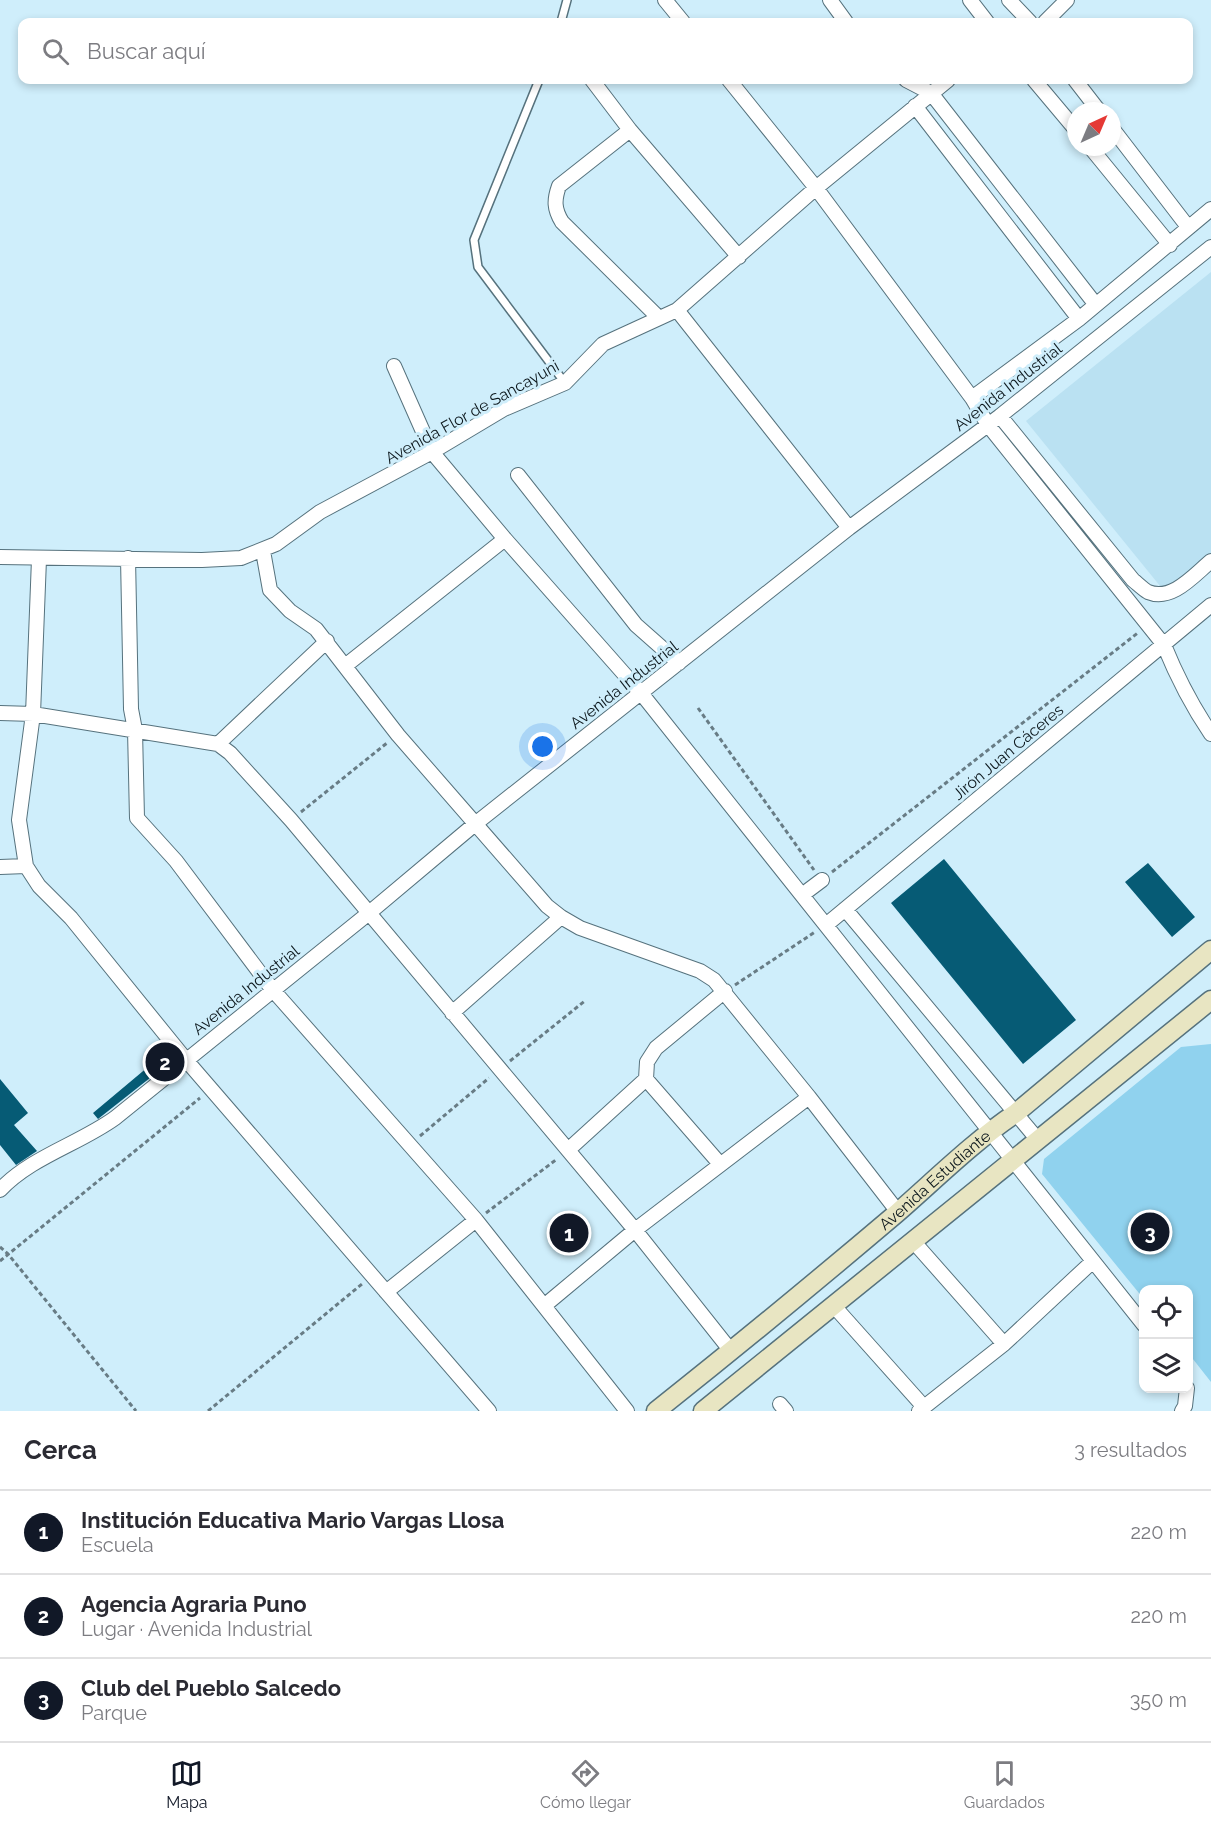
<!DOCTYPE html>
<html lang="es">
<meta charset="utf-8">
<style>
body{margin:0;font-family:Raleway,sans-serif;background:#f2f2f3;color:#2b2b33}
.controls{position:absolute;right:18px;bottom:18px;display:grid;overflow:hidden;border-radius:12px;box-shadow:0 3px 9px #0003}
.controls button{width:54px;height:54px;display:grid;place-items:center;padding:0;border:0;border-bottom:2px solid #e1e1e2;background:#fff;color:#2b2b33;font:30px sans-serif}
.compass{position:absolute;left:1067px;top:102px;width:54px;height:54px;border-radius:50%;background:#fff;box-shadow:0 3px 9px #0003;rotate:44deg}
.you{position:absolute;left:543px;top:747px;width:21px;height:21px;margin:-15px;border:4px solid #fff;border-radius:50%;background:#1a73e8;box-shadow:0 0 0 9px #1a73e833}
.badge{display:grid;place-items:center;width:39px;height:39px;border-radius:50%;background:#111827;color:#fff;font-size:20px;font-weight:700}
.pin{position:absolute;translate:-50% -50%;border:3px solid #fff;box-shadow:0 2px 6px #0006}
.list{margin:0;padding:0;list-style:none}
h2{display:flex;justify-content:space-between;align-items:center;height:78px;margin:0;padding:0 24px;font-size:26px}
h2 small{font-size:20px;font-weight:400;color:#7c7c81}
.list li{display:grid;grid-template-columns:39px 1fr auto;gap:18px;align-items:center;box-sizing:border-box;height:84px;padding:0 24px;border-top:2px solid #e1e1e2}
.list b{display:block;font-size:22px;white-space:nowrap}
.list p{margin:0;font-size:20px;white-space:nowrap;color:#7c7c81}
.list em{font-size:20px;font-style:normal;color:#7c7c81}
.icon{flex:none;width:33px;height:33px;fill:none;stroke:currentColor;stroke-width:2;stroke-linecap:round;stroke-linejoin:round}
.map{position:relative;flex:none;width:1211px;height:1411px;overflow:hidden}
.search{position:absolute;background:#fff;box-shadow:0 3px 9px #0003;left:18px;right:18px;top:18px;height:66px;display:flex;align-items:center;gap:15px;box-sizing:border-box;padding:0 21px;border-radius:12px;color:#7c7c81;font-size:22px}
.sheet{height:330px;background:#fff}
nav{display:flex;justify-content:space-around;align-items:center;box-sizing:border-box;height:84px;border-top:2px solid #e1e1e2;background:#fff;font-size:16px;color:#7c7c81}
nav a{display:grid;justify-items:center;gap:3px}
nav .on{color:#111827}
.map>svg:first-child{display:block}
</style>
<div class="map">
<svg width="1211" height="1411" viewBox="0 0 1211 1411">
<rect width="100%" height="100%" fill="#cfeefb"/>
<path fill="#bae1f2" d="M1211,272V563L1169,597L1026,421Z"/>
<path fill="#90d2ee" d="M1211,1044V1382L1189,1354L1188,1290H1144L1143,1298L1042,1174L1044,1159L1181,1047Z"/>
<path fill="#065b75" d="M944,859L1076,1020L1023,1064L891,903Z
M1148,863L1195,917L1172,937L1125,882Z
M167,1051L174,1059L98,1119L93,1113Z
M0,1079L28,1113L14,1125L37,1151L16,1165L0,1145Z"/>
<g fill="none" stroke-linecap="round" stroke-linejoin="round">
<defs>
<path id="lane" d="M561,22L567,0
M539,80L474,240L478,267L565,383"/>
<path id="street" d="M665,0L683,22
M830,0L846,22
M970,0L987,22
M1009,0L1030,22
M1045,22L1067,0
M592,80L630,130L739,257
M729,80L816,188L972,398L988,425L1164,645C1177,677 1192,706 1211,734
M906,80L931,93L1096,305
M1034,80L1076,130
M1075,80L1099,111
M915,106L1079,319
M1112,128L1188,227
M630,130L559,186C554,200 554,209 562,222L658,317
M1090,147L1170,245
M677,310L849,528
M394,366L432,452L505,539L641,693L1144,1325
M972,398L1079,319L1211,209
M1000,416L1133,580C1138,584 1143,589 1148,592C1172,602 1194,575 1211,561
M518,475L636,625L679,663
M263,551L270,590L290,611L316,629L398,735L547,906L561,917L580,928L700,971L714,980L809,1097L898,1212
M0,557L202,560L241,558L276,544L320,512L432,452L504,409L565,383L603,344L677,310L816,188L948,80
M128,558L131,709L135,730L137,818L176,861L272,989L476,1220L627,1411
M39,559L33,714L19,820L26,866L39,886L71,918L186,1060L489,1411
M345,666L505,539
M0,713L33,714L218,744L230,753L291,820L635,1230L731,1351
M218,744L327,641
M0,867L26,866
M802,895L822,880
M845,909L1038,1140
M826,925L1211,605
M452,1013L561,917
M568,1150L646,1079
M720,1164L646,1079L647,1062L656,1048L725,991
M0,1190C31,1157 79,1144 115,1118L369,913L475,824L849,528L1000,416L1211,247
M913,1241L1004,1344
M386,1292L476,1220
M833,1305L924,1407
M544,1306L635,1230L809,1097
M780,1404L786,1411
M919,1411L1004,1344L1092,1262
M1182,1411L1185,1406L1187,1388"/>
<g id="secondary">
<path id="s1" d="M656,1411C738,1346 818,1280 897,1213C936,1179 973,1142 1016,1113L1211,950"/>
<path d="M703,1411L1211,1000"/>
</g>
</defs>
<use href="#lane" stroke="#56727d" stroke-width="10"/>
<use href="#street" stroke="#56727d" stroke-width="16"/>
<use href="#secondary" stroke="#56727d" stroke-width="21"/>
<path stroke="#687c85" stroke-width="3" stroke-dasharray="4.5 3" stroke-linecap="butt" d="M698,708L814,870
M301,812L387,743
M832,872L1139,632
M735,985L815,932
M510,1061L586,1000
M420,1136L489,1078
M486,1213L557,1159
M0,1247L8,1254L136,1411
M0,1261L200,1098
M208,1411L362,1284"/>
<use href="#lane" stroke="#fff" stroke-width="7"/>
<use href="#street" stroke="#fff" stroke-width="14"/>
<use href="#secondary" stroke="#e8e5c2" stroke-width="18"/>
</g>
<g text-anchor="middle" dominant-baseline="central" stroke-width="6" stroke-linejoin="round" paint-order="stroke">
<g font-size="16" fill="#0c171c" stroke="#cfeefb">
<text transform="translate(1008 387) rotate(-38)">Avenida Industrial</text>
<text transform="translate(472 412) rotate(-29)">Avenida Flor de Sancayuni</text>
<text transform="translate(624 685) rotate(-38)">Avenida Industrial</text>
<text transform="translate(1008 752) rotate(-40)">Jirón Juan Cáceres</text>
<text transform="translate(246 990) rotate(-39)">Avenida Industrial</text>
<text stroke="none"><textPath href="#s1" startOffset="362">Avenida Estudiante</textPath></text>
</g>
</g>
</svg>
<div class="controls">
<button><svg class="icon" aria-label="locate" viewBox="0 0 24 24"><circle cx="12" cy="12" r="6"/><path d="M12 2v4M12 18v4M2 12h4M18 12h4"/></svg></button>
<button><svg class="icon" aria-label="layers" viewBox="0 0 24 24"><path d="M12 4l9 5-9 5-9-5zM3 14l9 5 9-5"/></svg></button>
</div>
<svg class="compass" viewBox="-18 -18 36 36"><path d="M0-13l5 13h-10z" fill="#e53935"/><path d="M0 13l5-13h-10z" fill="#7c7c81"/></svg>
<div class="you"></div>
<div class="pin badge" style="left:569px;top:1233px">1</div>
<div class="pin badge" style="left:165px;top:1062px">2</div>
<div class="pin badge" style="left:1150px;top:1232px">3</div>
<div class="search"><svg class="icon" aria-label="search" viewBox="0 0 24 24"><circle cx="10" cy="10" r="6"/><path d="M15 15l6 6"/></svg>Buscar aquí</div>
</div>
<section class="sheet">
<h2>Cerca<small>3 resultados</small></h2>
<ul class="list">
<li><span class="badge">1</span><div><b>Institución Educativa Mario Vargas Llosa</b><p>Escuela</p></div><em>220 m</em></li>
<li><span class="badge">2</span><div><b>Agencia Agraria Puno</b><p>Lugar · Avenida Industrial</p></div><em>220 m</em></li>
<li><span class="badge">3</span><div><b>Club del Pueblo Salcedo</b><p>Parque</p></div><em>350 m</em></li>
</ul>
</section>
<nav>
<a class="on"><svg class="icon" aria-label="map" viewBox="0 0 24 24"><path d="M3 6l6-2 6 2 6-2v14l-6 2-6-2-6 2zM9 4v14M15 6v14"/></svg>Mapa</a>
<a><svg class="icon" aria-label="directions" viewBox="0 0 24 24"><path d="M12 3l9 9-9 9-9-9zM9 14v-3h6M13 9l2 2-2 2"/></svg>Cómo llegar</a>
<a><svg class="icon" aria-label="saved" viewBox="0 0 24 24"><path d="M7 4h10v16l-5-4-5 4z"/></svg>Guardados</a>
</nav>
